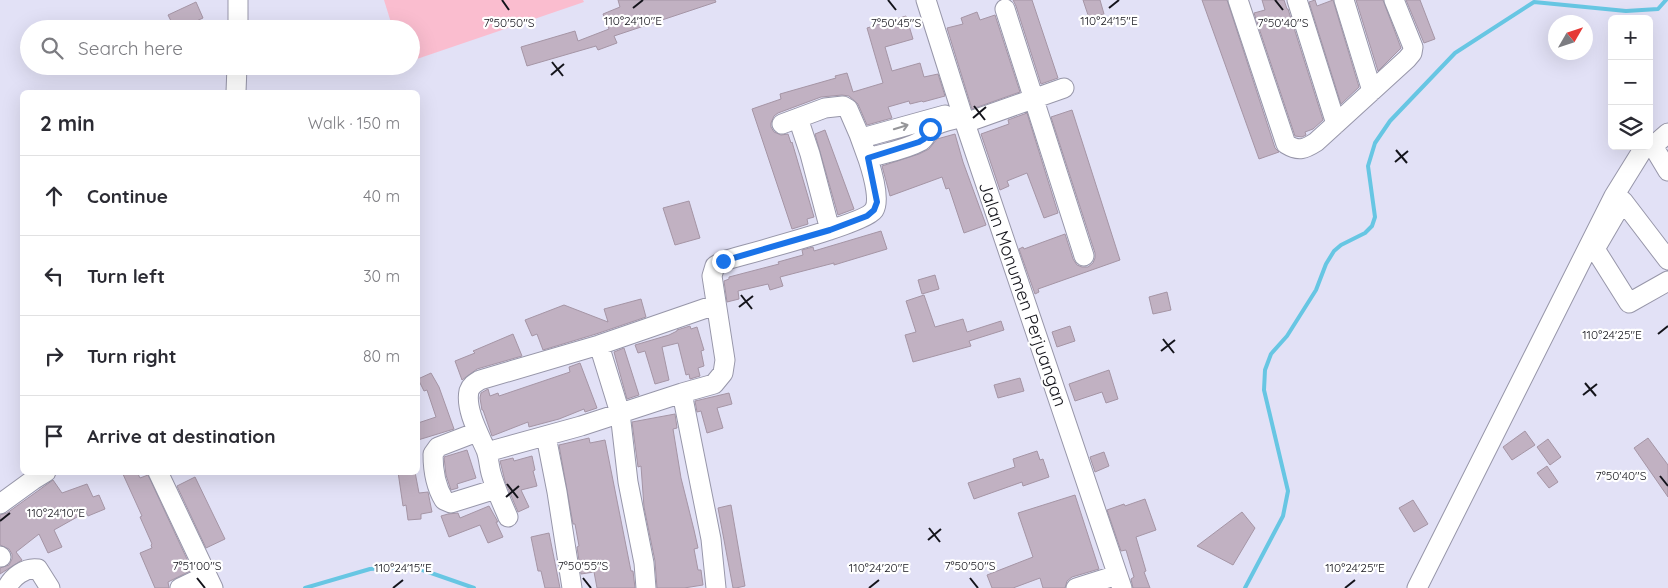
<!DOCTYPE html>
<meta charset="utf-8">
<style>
body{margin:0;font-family:Quicksand,sans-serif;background:#f7f7f7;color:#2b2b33}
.controls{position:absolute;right:15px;top:15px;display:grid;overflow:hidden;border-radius:8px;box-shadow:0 5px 20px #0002}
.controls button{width:45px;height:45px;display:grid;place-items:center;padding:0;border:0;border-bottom:1px solid #e1e1e2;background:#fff;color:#2b2b33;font:25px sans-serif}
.compass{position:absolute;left:1548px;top:15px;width:45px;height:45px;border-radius:50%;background:#fff;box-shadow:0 5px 20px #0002;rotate:51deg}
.stop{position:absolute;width:15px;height:15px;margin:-11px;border:4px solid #1a73e8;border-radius:50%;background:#fff}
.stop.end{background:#1a73e8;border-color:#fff;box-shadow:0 1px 5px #0008}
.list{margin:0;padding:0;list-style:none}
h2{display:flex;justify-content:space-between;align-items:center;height:65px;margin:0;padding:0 20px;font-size:21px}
h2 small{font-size:16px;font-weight:400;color:#7c7c81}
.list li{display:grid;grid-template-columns:32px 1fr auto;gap:15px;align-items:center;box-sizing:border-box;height:80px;padding:0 20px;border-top:1px solid #e1e1e2}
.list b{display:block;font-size:19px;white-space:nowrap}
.list em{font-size:16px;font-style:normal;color:#7c7c81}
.icon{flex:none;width:28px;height:28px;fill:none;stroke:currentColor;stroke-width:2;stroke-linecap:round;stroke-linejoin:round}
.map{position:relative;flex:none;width:1668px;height:588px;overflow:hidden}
.search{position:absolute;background:#fff;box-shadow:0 5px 20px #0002;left:20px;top:20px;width:400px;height:55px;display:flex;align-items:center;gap:12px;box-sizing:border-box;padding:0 18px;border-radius:28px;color:#7c7c81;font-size:19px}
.panel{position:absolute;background:#fff;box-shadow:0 5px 20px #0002;left:20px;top:90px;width:400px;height:385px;border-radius:8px}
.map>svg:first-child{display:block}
</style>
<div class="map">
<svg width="1668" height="588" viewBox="0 0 1668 588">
<rect width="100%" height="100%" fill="#e2e1f6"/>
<path fill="#fabdcf" d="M384,0H583L584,2L411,61V29H393Z"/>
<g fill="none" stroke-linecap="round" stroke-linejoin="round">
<path stroke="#67c6e3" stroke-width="4" d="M305,588L370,569L411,566L474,588
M1245,588L1283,516L1288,491L1264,390L1265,370L1271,354L1287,336L1316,290L1326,264L1334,251L1341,245L1365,233L1372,226L1375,217L1368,166L1375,143L1390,121L1455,53L1534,2L1626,11L1658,9L1666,0"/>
</g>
<path fill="#c1b1c2" stroke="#a595a5" d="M618,0H715L716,2L614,36L617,43L598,50L596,46L527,66L521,47L575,31L578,41L609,29L603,14L620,7Z
M1013,0H1032L1058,78L1041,84L1016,6Z
M1083,0H1100L1104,14L1089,18Z
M1202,0H1227L1275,148L1279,152L1259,159Z
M1262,0H1284L1287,9H1288L1323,120L1313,129L1305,132L1306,135L1302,137L1295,136L1254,13L1265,10Z
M1315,0L1317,6L1333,0L1359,87L1341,104L1309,2Z
M1356,0H1383L1401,48L1378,71Z
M1406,0H1420L1435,39L1424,43Z
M196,2L203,18L179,29H175L168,15Z
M977,12L980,20L995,15L1020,92L972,109L947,28L963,24L961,18Z
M906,16L913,39L885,47L892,71L920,63L924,77L938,74L945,96L923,102L922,101L910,104L909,101L888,107L892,118L867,125L858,104L849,96L842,95L821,97L778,113L774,116L771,123V127L774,132L781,135L788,134L791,143L792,142L814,217L807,219L808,224L792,229L752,109L781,99L780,94L836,78L835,76L847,73L853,92L883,83L867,28Z
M1072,110L1120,260L1038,289L1039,292L1035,294L1019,249L1023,247L1024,249L1065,234L1073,259L1077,265L1082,267H1088L1093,263L1095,258V253L1051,117Z
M1027,113L1058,213L1044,218L1027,173L1007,181L1009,186L1000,190L981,134L1009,124L1008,120Z
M825,130L854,209L838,215L815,134Z
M955,134L963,162L986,225L964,233L949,188L946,189L942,177L890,196L882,166L919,154L929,149L937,139Z
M689,201L700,238L675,245L663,208Z
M881,231L887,249L834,265V263L780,277L783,286L770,290L768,284L738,291L739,299L727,302L724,281L729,279V277L779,264L778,262L803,255L802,250L813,247L814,251Z
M935,275L939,289L922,294L918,280Z
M1167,292L1171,310L1153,314L1149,297Z
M924,295L935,327L963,319L967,332L1001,321L1004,330L969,341L971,346L913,362L905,335L916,332L906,301Z
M641,299L646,317L596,334L543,350L537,334L532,336L525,320L564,305L608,322L604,309Z
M690,326L691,329L697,327L704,350L701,351L704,366L698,368L700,376L690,379L689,374L686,375L678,343L662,347L669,380L655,384L645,351L638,353L635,345L669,335L677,331V330Z
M1070,326L1075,341L1057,347L1052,332Z
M513,334L522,356L477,369L462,380L455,361L475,353L473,351Z
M624,348L639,395L627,399L614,352Z
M580,363L597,408L585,412L584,409L559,419L529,427L528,422L492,436L483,410H482L480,398L481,393L488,389L490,396L498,393L499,396L570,372L569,367Z
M1109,370L1118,399L1106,403L1102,392L1075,401L1069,384Z
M431,373L439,387L454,429L418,440V423L436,417L427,390L424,391L418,379Z
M1020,378L1024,391L998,398L994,385Z
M729,393L732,404L717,408L723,428L707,433L701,411L697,412L695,401Z
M675,414L677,428L673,429L681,478L694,530L698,548L694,549L698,570H701L703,585L684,588H657L655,561L644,507L641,466L638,467L632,422Z
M1525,431L1535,445L1512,460L1503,447Z
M589,438L590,443L605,440L631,571H633L635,588H597L594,572L581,574L577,547L579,546L575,524H573L559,445Z
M1648,438L1668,465V497L1634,448Z
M1548,439L1561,457L1550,465L1537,447Z
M467,450L476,478L457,484L458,488L451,490L446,475L444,457Z
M1037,451L1040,460L1043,459L1049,477L1023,486L1022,482L974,499L968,483L1015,467L1013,459Z
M1104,452L1109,466L1095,472L1090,457Z
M532,456L535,470L533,471L537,486L521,490L529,507L518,512L505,481L500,461L513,458L514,461Z
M1547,466L1558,482L1549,488L1537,473Z
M122,472H137L140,478L148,475L192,570L168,582L169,588H155L140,553L152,548L151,545L152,544L140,517L142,516Z
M398,472H415L419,493L428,492L432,512L421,514V519L408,520L406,505L403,506Z
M195,477L225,539L206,548L177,486Z
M53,480L62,493L87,484L93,497L99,495L105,509L88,516L86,512L54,530L62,547L48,553L39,534L16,552L22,560L0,574V568L9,565L12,559V554L9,549L0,545V515L7,513Z
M1075,495L1099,569L1072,577L1067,581L1065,588H1043L1040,578L1013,588H992L987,575L1033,557L1018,513Z
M1145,499L1156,530L1136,537L1146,571L1144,572L1150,588H1133L1131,579L1134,577L1126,550L1121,551L1107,510L1124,504L1125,506Z
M1413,500L1428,524L1414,532L1399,508Z
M731,505L745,586L736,588H733L718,508Z
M489,506L498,522H496L503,537L488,543L480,525L449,537L441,516L448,514L458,513L460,518Z
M1242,512L1255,528L1233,565L1197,546Z
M549,533L560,588H545L541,571H538L531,537Z"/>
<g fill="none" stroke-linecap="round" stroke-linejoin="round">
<defs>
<path id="minor" d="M926,0L965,123L1122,588
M1238,0L1286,144C1299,152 1305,149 1316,142L1407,59L1412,53L1413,47L1394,0
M1297,0L1336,124
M1344,0L1372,91
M1005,9L1084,256
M238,29V0
M236,92L237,66
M798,118L810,154L830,230
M965,123L1064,88
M1668,133L1653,146L1668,171
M862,138L945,115
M868,158C885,153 905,150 921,141C926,138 926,133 930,129C938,121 953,120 963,117
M1668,260L1623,201L1595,249L1629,303L1668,281
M599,345L620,413L628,482L644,563L646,588
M682,393L711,539L716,588
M477,432L438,447L433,454C433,469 436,487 444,500L451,503L496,489
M546,436L557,492L572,588
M487,452L581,426L682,393L714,384L723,373L725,360L712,276L715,266L723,261C746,254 865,224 874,210C885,193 856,126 848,109L843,106L825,108L782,124
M158,472L213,588
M0,504L33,480L46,472
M508,517C502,503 495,488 491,473C489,466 489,458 486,450C479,434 465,409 469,391C471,385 475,383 480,380L599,345L715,305
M0,556L1,557
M7,588C12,577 25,567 38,569L50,588
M180,588L205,576
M1076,588L1117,575
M1417,588L1614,196L1645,146"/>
</defs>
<use href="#minor" stroke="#9796a9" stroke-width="21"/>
<use href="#minor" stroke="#fff" stroke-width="19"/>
</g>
<defs><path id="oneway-shaft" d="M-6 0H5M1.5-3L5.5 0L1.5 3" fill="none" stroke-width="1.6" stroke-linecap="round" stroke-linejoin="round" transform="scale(1.25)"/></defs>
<use stroke="#959598" href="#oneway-shaft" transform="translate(901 127) rotate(-17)"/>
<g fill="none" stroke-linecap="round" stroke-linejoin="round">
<path stroke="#1a73e8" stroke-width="6" d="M723,261L830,230L867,216L874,210L877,202L868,158L919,142L924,139L930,129"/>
</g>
<path fill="none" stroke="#14141b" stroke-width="2" d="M502,0L509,10M888,0L896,10M1275,0L1283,10M633,8L643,0M1109,8L1119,0M552,62L563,76M551,75L564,64M974,106L985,120M973,118L986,107M1396,150L1407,163M1395,162L1408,151M741,295L752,309M739,307L753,296M1658,334L1668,326M1163,339L1174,353M1161,351L1175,340M1585,383L1596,396M1583,395L1597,384M1660,476L1668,486M507,484L518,498M506,497L519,486M0,521L10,513M929,528L940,542M928,540L941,529M197,578L205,588M583,578L591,588M970,578L978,588M393,588L403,580M869,588L879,580M1345,588L1355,580"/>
<g text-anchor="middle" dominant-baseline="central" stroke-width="4.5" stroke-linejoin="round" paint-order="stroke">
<g font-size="18" fill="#14141b" stroke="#fff">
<text transform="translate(1023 294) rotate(71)">Jalan Monumen Perjuangan</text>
</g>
</g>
<g font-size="12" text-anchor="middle" fill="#14141b" stroke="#fff" stroke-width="4.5" stroke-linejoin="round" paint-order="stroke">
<text x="633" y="25">110°24'10"E</text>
<text x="1109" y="25">110°24'15"E</text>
<text x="509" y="27">7°50'50"S</text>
<text x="896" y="27">7°50'45"S</text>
<text x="1283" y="27">7°50'40"S</text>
<text x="1612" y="339">110°24'25"E</text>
<text x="1621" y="480">7°50'40"S</text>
<text x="56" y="517">110°24'10"E</text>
<text x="197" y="570">7°51'00"S</text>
<text x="583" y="570">7°50'55"S</text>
<text x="970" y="570">7°50'50"S</text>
<text x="403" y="572">110°24'15"E</text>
<text x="879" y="572">110°24'20"E</text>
<text x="1355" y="572">110°24'25"E</text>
</g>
</svg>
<div class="controls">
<button>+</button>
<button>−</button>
<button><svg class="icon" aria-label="layers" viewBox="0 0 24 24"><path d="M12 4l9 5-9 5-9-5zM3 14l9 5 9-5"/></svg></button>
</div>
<svg class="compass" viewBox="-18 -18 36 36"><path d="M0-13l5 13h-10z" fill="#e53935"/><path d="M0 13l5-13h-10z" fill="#7c7c81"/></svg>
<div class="stop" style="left:930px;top:129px"></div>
<div class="stop end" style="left:723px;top:261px"></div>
<div class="search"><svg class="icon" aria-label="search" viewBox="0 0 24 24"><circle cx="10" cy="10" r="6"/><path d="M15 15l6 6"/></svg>Search here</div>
<section class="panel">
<h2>2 min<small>Walk · 150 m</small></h2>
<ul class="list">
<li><svg class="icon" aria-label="ahead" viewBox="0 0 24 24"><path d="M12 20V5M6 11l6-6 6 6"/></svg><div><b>Continue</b></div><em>40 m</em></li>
<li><svg class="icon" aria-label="left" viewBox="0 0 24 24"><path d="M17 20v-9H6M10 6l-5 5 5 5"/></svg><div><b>Turn left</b></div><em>30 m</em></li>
<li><svg class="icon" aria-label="right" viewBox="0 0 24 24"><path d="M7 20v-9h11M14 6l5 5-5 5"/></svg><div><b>Turn right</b></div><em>80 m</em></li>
<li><svg class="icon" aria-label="arrive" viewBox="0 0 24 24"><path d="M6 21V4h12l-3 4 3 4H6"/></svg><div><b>Arrive at destination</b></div></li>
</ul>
</section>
</div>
